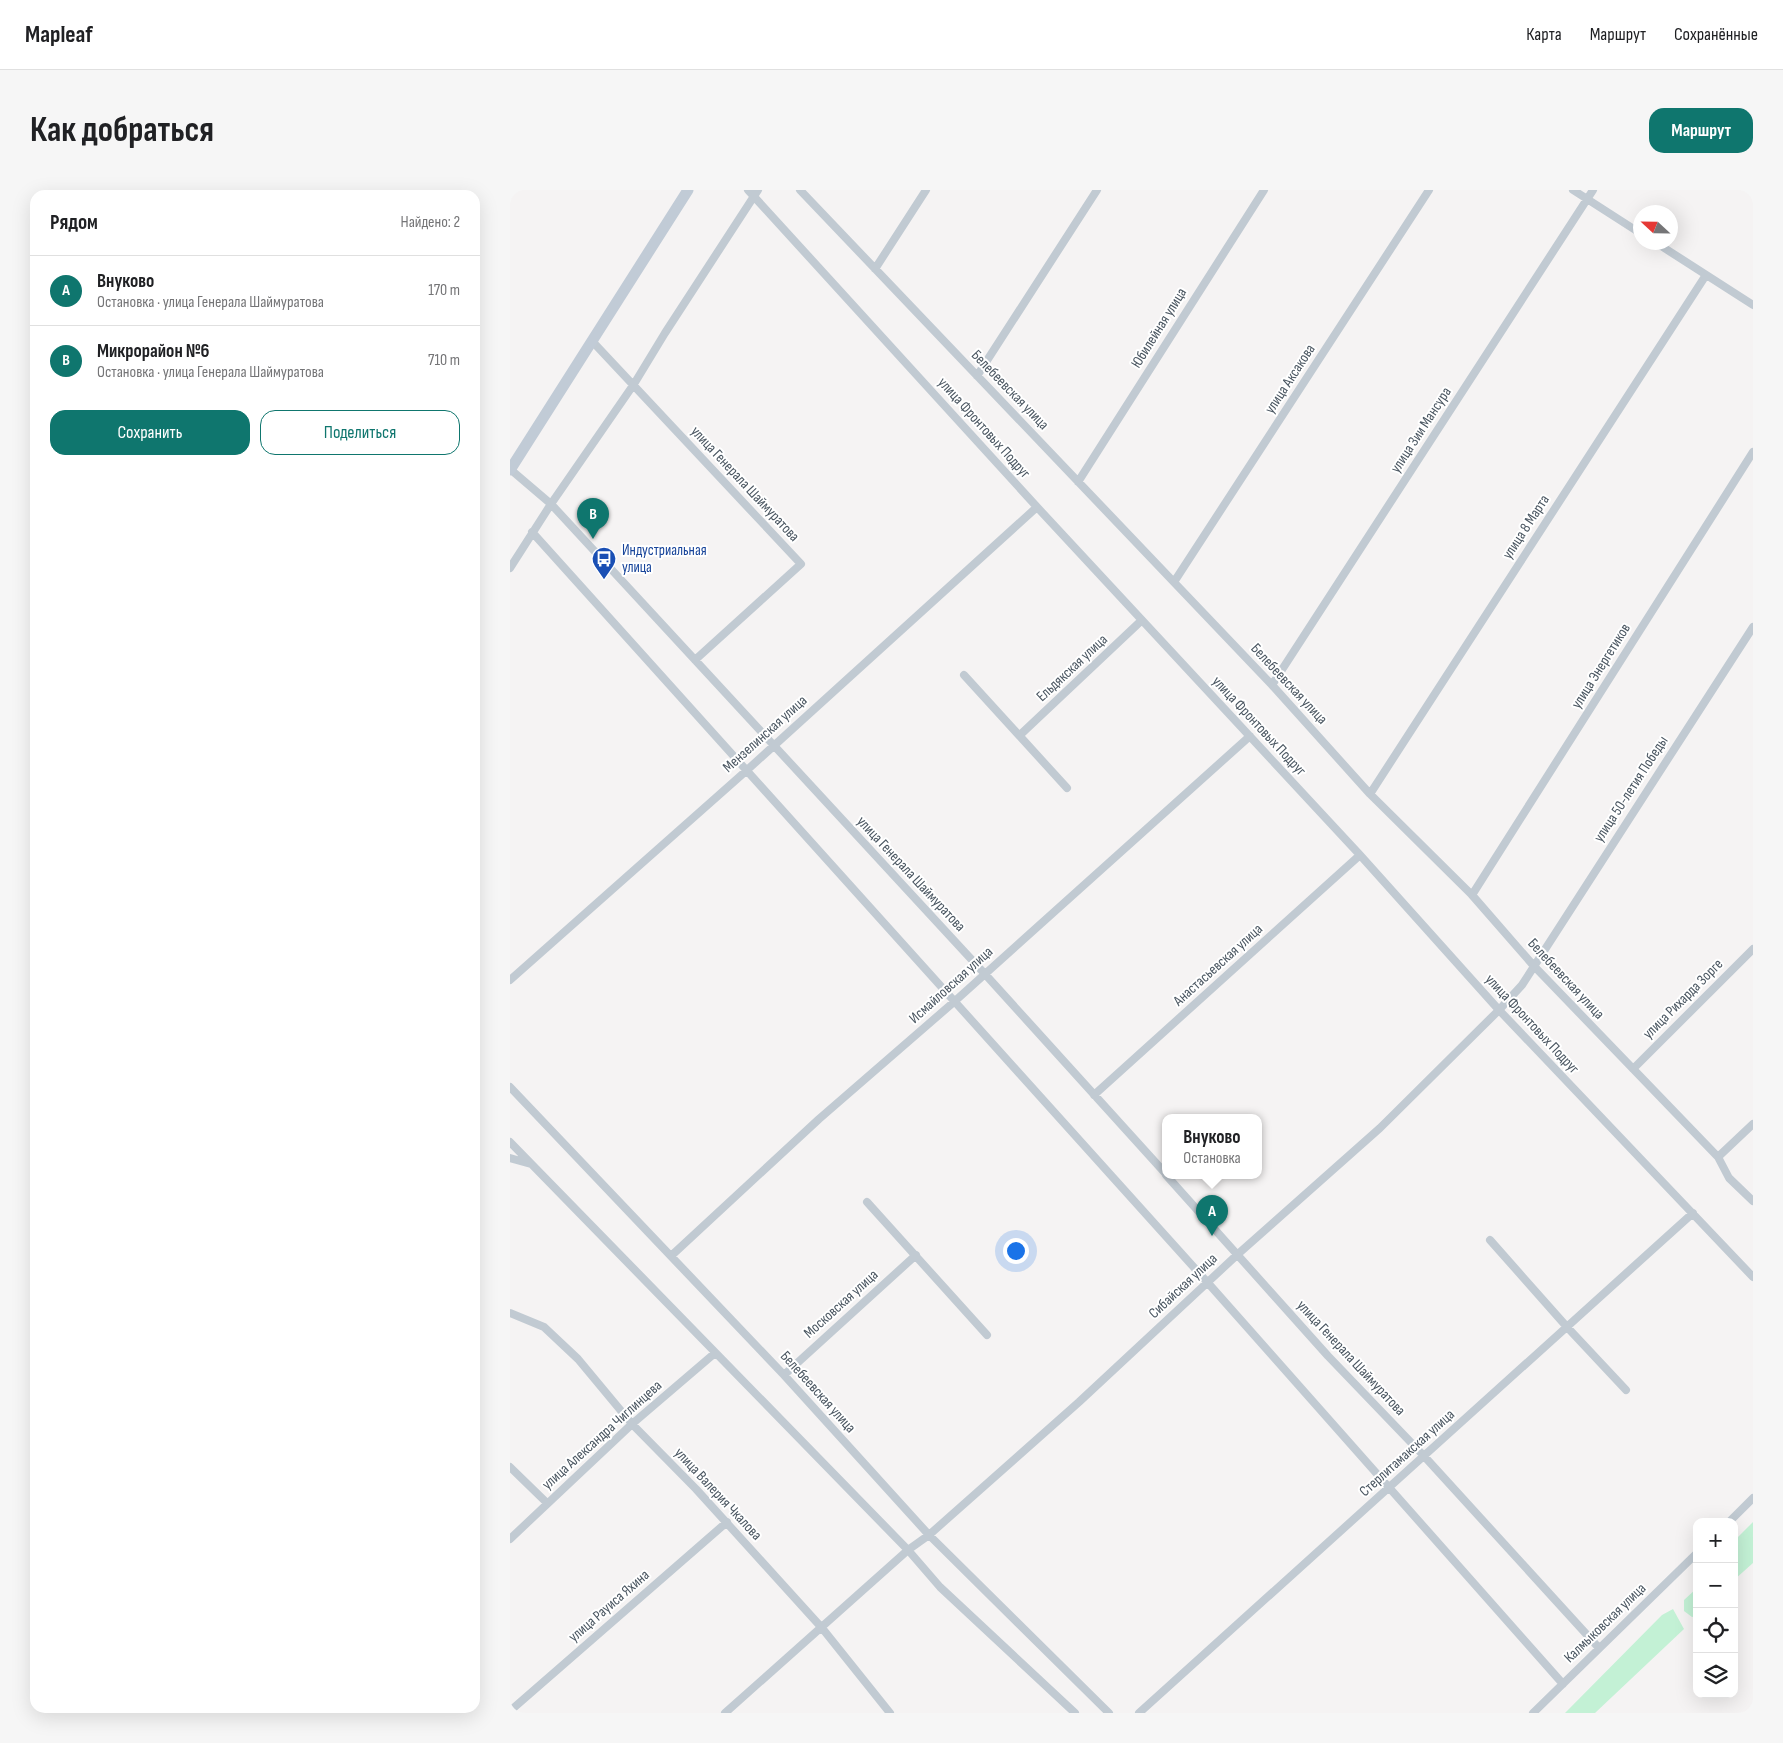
<!DOCTYPE html>
<html lang="ru">
<meta charset="utf-8">
<style>
body{margin:0;font-family:"Sofia Sans Condensed",sans-serif;background:#f6f6f6;color:#202124}
.controls{position:absolute;right:15px;bottom:15px;display:grid;overflow:hidden;border-radius:10px;box-shadow:0 5px 20px #0002}
.controls button{width:45px;height:45px;display:grid;place-items:center;padding:0;border:0;border-bottom:1px solid #e0e0e0;background:#fff;color:#202124;font:25px sans-serif}
.compass{position:absolute;left:1123px;top:15px;width:45px;height:45px;border-radius:50%;background:#fff;box-shadow:0 5px 20px #0002;rotate:292deg}
.you{position:absolute;left:505px;top:1060px;width:18px;height:18px;margin:-12px;border:4px solid #fff;border-radius:50%;background:#1a73e8;box-shadow:0 0 0 8px #1a73e833}
.badge{display:grid;place-items:center;width:32px;height:32px;border-radius:50%;background:#0f766e;color:#fff;font-size:16px;font-weight:700}
.pin{position:absolute;translate:-50% -41px;filter:drop-shadow(0 1px 2px #0008)}
.pin::after{content:'';position:absolute;top:26px;width:18px;height:15px;background:inherit;clip-path:polygon(0 0,100% 0,50% 100%)}
.popup{position:absolute;left:652px;top:924px;width:100px;height:65px;box-sizing:border-box;display:grid;place-content:center;border-radius:10px;background:#fff;filter:drop-shadow(0 1px 4px #0005);font-size:16px;white-space:nowrap;color:#757577}
.popup b{font-size:19px;color:#202124}
.popup::after{content:'';position:absolute;left:50%;top:100%;margin-left:-10px;border:10px solid transparent;border-top-color:#fff}
.list{margin:0;padding:0;list-style:none}
h2{display:flex;justify-content:space-between;align-items:center;height:65px;margin:0;padding:0 20px;font-size:21px}
h2 small{font-size:16px;font-weight:400;color:#757577}
.list li{display:grid;grid-template-columns:32px 1fr auto;gap:15px;align-items:center;box-sizing:border-box;height:70px;padding:0 20px;border-top:1px solid #e0e0e0}
.list b{display:block;font-size:19px;white-space:nowrap}
.list p{margin:0;font-size:16px;white-space:nowrap;color:#757577}
.list em{font-size:16px;font-style:normal;color:#757577}
.actions{display:flex;gap:10px;padding:15px 20px}
.actions a{flex:1;padding:11px 0;border:1px solid #0f766e;border-radius:15px;text-align:center;font-size:18px;color:#0f766e}
.actions .main{background:#0f766e;color:#fff}
.icon{flex:none;width:28px;height:28px;fill:none;stroke:currentColor;stroke-width:2;stroke-linecap:round;stroke-linejoin:round}
.map{position:relative;flex:none;width:1243px;height:1523px;overflow:hidden;border-radius:15px}
header{display:flex;align-items:center;gap:30px;box-sizing:border-box;height:70px;padding:0 25px;background:#fff;border-bottom:1px solid #e0e0e0}
header strong{font-size:24px}
nav{display:flex;gap:28px;margin-inline-start:auto;font-size:18px}
.intro{display:flex;align-items:center;justify-content:space-between;box-sizing:border-box;height:120px;padding:0 30px}
h1{margin:0;font-size:35px}
.button{padding:12px 22px;border-radius:15px;background:#0f766e;color:#fff;font-size:18px;font-weight:700}
main{display:flex;gap:30px;padding:0 30px}
aside{flex:1;background:#fff;border-radius:15px;box-shadow:0 5px 20px #0002}
.map>svg:first-child{display:block}
</style>
<header>
<strong>Mapleaf</strong>
<nav><a>Карта</a><a>Маршрут</a><a>Сохранённые</a></nav>
</header>
<div class="intro"><h1>Как добраться</h1><a class="button">Маршрут</a></div>
<main>
<aside>
<h2>Рядом<small>Найдено: 2</small></h2>
<ul class="list">
<li><span class="badge">A</span><div><b>Внуково</b><p>Остановка · улица Генерала Шаймуратова</p></div><em>170 m</em></li>
<li><span class="badge">B</span><div><b>Микрорайон №6</b><p>Остановка · улица Генерала Шаймуратова</p></div><em>710 m</em></li>
</ul>
<div class="actions"><a class="main">Сохранить</a><a>Поделиться</a></div>
</aside>
<div class="map">
<svg width="1243" height="1523" viewBox="0 0 1243 1523">
<rect width="100%" height="100%" fill="#f5f3f3"/>
<path fill="#c3f1d5" d="M1243,1332V1373L1224,1390V1351Z
M1187,1398V1426L1182,1427L1174,1421V1410Z
M1163,1419L1174,1439L1085,1523H1055L1152,1425Z"/>
<g fill="none" stroke-linecap="round" stroke-linejoin="round">
<path stroke="#c1cad2" stroke-width="8" d="M238,0L527,317L850,665L989,820L1243,1087
M290,0L762,495L860,604L962,705L1023,775L1208,967L1219,988L1243,1011
M1063,0L1130,43
M1145,52L1243,115
M365,79L416,0
M82,151L291,374L185,470
M467,186L587,0
M0,279L41,314L474,783L656,984
M568,292L754,0
M22,342L698,1093L1053,1494
M0,378L41,314L124,194L155,143L248,0
M664,392L919,0
M454,485L557,598
M762,495L1083,0
M510,545L632,430
M860,604L1196,85
M962,705L1243,262
M0,790L236,581L527,317
M1123,879L1243,759
M0,897L274,1185L419,1345L599,1523
M584,905L850,665
M0,952L398,1360L430,1397L565,1523
M1208,967L1243,934
M0,968L21,974
M656,985L818,1166L914,1266L1089,1458
M357,1012L477,1145
M980,1050L1057,1137L1116,1200
M161,1066L309,929L445,811L740,546
M0,1123L34,1137L68,1169L122,1234L186,1299L312,1438L380,1523
M274,1185L406,1065
M0,1277L37,1313
M1219,1332L1243,1308
M0,1349L122,1234L205,1163
M0,1521L217,1332
M215,1523L398,1360L419,1345L569,1212L728,1064L870,938L989,820L1012,795L1243,437
M629,1523L1183,1023
M1023,1523L1187,1363"/>
<path stroke="#c1cbd6" stroke-width="11" d="M0,280L178,0"/>
</g>
<defs>
<symbol id="bus-pin" viewBox="-11 -11 22 30"><path d="M0 17L-7.5 6A9.5 9.5 0 1 1 7.5 6Z" fill="#1a4fb4" stroke="#fff"/><path d="M-5-6H5V4H4V6H2V4H-2V6H-4V4H-5ZM-3.5-4V0h7V-4ZM-3.5 1.2v1.5H-2V1.2ZM2 1.2v1.5H3.5V1.2Z" fill="#fff"/></symbol>
</defs>
<g fill-rule="evenodd">
<use href="#bus-pin" x="80" y="355" width="28" height="38"/>
</g>
<g text-anchor="middle" dominant-baseline="central" stroke-width="4" stroke-linejoin="round" paint-order="stroke">
<g font-size="15" fill="#4a5661" stroke="#fff">
<text transform="translate(649 138) rotate(-58)">Юбилейная улица</text>
<text transform="translate(780 189) rotate(-57)">улица Аксакова</text>
<text transform="translate(500 200) rotate(46)">Белебеевская улица</text>
<text transform="translate(474 238) rotate(48)">улица Фронтовых Подруг</text>
<text transform="translate(911 240) rotate(-57)">улица Зии Мансура</text>
<text transform="translate(235 294) rotate(47)">улица Генерала Шаймуратова</text>
<text transform="translate(1016 337) rotate(-57)">улица 8 Марта</text>
<text transform="translate(1091 476) rotate(-58)">улица Энергетиков</text>
<text transform="translate(562 478) rotate(-43)">Ельдякская улица</text>
<text transform="translate(779 494) rotate(47)">Белебеевская улица</text>
<text transform="translate(749 536) rotate(47)">улица Фронтовых Подруг</text>
<text transform="translate(255 544) rotate(-42)">Мензелинская улица</text>
<text transform="translate(1121 599) rotate(-57)">улица 50-летия Победы</text>
<text transform="translate(401 684) rotate(47)">улица Генерала Шаймуратова</text>
<text transform="translate(708 775) rotate(-42)">Анастасьевская улица</text>
<text transform="translate(1056 789) rotate(47)">Белебеевская улица</text>
<text transform="translate(441 795) rotate(-42)">Исмайловская улица</text>
<text transform="translate(1173 809) rotate(-45)">улица Рихарда Зорге</text>
<text transform="translate(1022 834) rotate(47)">улица Фронтовых Подруг</text>
<text transform="translate(673 1096) rotate(-43)">Сибайская улица</text>
<text transform="translate(331 1114) rotate(-42)">Московская улица</text>
<text transform="translate(841 1168) rotate(47)">улица Генерала Шаймуратова</text>
<text transform="translate(308 1202) rotate(48)">Белебеевская улица</text>
<text transform="translate(92 1245) rotate(-42)">улица Александра Чиглинцева</text>
<text transform="translate(897 1263) rotate(-42)">Стерлитамакская улица</text>
<text transform="translate(208 1304) rotate(47)">улица Валерия Чкалова</text>
<text transform="translate(99 1416) rotate(-41)">улица Рауиса Яхина</text>
<text transform="translate(1095 1433) rotate(-44)">Калмыковская улица</text>
</g>
<g font-size="15" fill="#164399" stroke="#fff" text-anchor="start">
<text x="112" y="360">Индустриальная<tspan x="112" dy="17">улица</tspan></text>
</g>
</g>
</svg>
<div class="controls">
<button>+</button>
<button>−</button>
<button><svg class="icon" aria-label="locate" viewBox="0 0 24 24"><circle cx="12" cy="12" r="6"/><path d="M12 2v4M12 18v4M2 12h4M18 12h4"/></svg></button>
<button><svg class="icon" aria-label="layers" viewBox="0 0 24 24"><path d="M12 4l9 5-9 5-9-5zM3 14l9 5 9-5"/></svg></button>
</div>
<svg class="compass" viewBox="-18 -18 36 36"><path d="M0-13l5 13h-10z" fill="#e53935"/><path d="M0 13l5-13h-10z" fill="#757577"/></svg>
<div class="you"></div>
<div class="pin badge" style="left:702px;top:1046px">A</div>
<div class="popup"><b>Внуково</b>Остановка</div>
<div class="pin badge" style="left:83px;top:349px">B</div>
</div>
</main>
